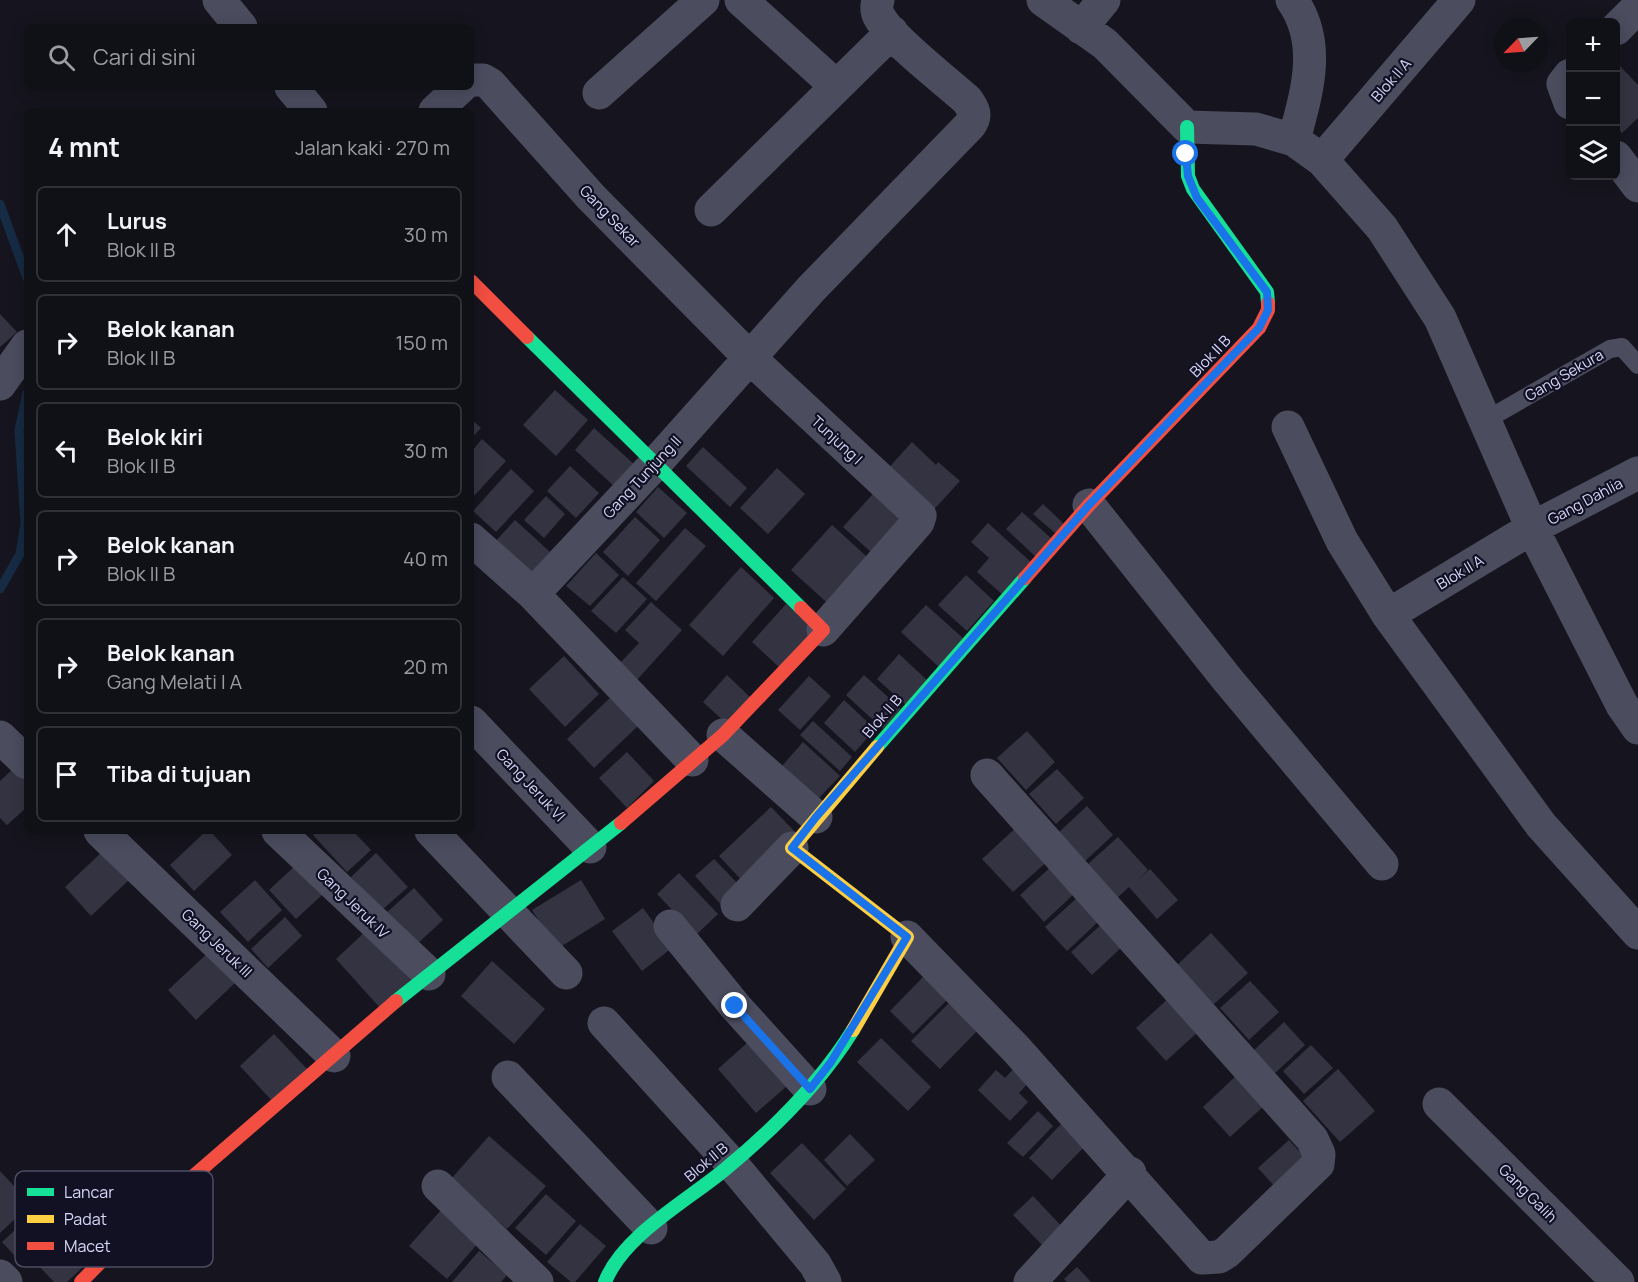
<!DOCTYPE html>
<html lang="id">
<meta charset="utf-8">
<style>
body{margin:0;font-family:Manrope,sans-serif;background:#1e1e24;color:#f1f3f6}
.controls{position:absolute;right:18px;top:18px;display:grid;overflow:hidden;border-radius:9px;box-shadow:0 3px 15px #0003}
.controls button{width:54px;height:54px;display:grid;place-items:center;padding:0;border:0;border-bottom:2px solid #303036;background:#101017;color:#f1f3f6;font:30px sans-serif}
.compass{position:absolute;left:1494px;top:18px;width:54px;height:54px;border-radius:50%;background:#101017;box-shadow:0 3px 15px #0003;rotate:245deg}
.stop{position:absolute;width:18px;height:18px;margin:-14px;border:4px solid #1a73e8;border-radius:50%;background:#fff}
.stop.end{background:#1a73e8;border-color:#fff;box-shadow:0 2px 6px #0008}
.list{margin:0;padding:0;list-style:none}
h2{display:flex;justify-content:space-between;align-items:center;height:78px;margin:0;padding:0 24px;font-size:26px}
h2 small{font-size:20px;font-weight:400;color:#9c9da1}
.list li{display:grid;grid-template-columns:39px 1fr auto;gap:18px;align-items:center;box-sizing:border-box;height:96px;margin:0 12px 12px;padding:0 12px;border:2px solid #303036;border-radius:9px}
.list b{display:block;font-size:22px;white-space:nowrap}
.list p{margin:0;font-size:20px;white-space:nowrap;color:#9c9da1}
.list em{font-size:20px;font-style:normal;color:#9c9da1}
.icon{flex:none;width:33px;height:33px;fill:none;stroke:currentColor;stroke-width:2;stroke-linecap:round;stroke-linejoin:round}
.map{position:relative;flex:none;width:1638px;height:1282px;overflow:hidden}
.search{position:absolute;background:#101017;box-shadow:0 3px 15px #0003;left:24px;top:24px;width:450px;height:66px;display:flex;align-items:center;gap:15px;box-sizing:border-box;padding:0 21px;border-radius:9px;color:#9c9da1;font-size:22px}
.panel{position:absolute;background:#101017;box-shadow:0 3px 15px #0003;left:24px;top:108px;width:450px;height:726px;border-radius:9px}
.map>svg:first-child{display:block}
</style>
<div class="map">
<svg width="1638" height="1282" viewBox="0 0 1638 1282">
<rect width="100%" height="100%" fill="#16151f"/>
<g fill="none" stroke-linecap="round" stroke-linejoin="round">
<path stroke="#162b44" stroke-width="9" d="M0,204L27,278
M0,589L20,554L25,524L19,430L27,393"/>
</g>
<path fill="#343341" d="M1618,64L1638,85V118L1622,133L1616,127V67Z
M0,314L17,332L0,347Z
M555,390L588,420L556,456L523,425Z
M471,419L481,428L471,439Z
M594,428L636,466L616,488L575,450Z
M482,439L506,461L473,497L471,452Z
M912,442L936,465L938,462L960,481L929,515L884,473Z
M703,447L747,488L730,507L686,466Z
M570,466L599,493L576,518L547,491Z
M777,468L805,494L768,534L740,508Z
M511,469L534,491L496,532L473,511Z
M882,484L919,518L881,561L843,527Z
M658,487L687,513L664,538L636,512Z
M546,496L565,514L544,538L524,520Z
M1043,504L1064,524L1056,534L1033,514Z
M1022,512L1052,539L1036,557L1006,529Z
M635,517L660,540L628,576L603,552Z
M515,520L550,552L529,575L494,543Z
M988,523L1032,563L1003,595L977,572L989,558L971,542Z
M832,525L876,565L835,610L791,570Z
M685,528L706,546L656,601L636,583Z
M596,553L619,575L590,606L566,586Z
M741,567L774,598L723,656L689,625Z
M966,575L994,601L967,631L938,605Z
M623,577L647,599L616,633L591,611Z
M651,602L682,630L636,681L619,664L639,643L625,630Z
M786,604L816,631L781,669L752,642Z
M926,605L965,640L940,668L901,632Z
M899,654L928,681L906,705L877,679Z
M564,656L599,694L565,727L529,689Z
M727,675L751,698L727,724L703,702Z
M864,675L901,709L883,729L846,695Z
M809,676L831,696L800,730L778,710Z
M614,694L641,723L594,768L567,739Z
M844,700L875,729L855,752L824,723Z
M813,721L852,757L840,771L800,735Z
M1027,731L1055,762L1026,790L997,758Z
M803,742L840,776L817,800L781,767Z
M627,752L654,781L627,808L599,778Z
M15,767L27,779V807L7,825L0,818V781Z
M1057,769L1084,798L1056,824L1029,794Z
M1087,806L1113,835L1083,863L1057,834Z
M771,807L799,836L747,886L719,856Z
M1020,824L1051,858L1013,892L982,859Z
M206,831H210L232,855L194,891L170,865Z
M317,831H353L371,850L347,872L313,835Z
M1118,837L1148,870L1138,880L1150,869L1178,900L1157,919L1129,887L1117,898L1087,865Z
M104,850L131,878L91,916L65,887Z
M376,853L408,887L382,910L351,877Z
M714,859L745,891L726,910L695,876Z
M296,865L323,894L296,919L269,890Z
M1053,865L1077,891L1044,922L1020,895Z
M679,873L718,914L696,935L657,894Z
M255,880L282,910L248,942L220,912Z
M581,880L605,919L557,949L532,910Z
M414,888L443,920L416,945L386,913Z
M1079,896L1100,920L1067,951L1045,927Z
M643,908L672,948L642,971L612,931Z
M285,917L302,936L268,968L251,949Z
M1104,922L1124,945L1092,975L1071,952Z
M366,931L412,981L382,1010L336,959Z
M1211,933L1248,973L1213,1005L1177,965Z
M211,950L238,980L196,1020L168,990Z
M492,961L545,1009L514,1044L461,996Z
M925,975L948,999L913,1034L890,1011Z
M1250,981L1279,1012L1249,1040L1220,1008Z
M1170,997L1200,1030L1166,1061L1136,1028Z
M950,1002L978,1030L940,1069L911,1041Z
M1284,1022L1305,1045L1273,1075L1252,1052Z
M274,1034L308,1070L274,1103L240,1066Z
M756,1035L795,1079L756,1113L718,1069Z
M881,1038L931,1087L908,1111L857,1062Z
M1311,1045L1333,1068L1304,1094L1283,1071Z
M1019,1063L1033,1078L1019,1093L1028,1102L1010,1121L978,1090L996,1070L1005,1078Z
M1338,1069L1375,1111L1340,1142L1303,1101Z
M1237,1075L1265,1105L1230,1137L1203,1107Z
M1038,1111L1053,1126L1023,1157L1007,1143Z
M1063,1122L1086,1145L1052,1180L1029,1158Z
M850,1134L875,1160L847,1186L824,1160Z
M489,1136L546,1186L507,1229L451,1179Z
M1289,1140L1309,1162L1278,1190L1258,1168Z
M802,1143L846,1189L814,1220L770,1173Z
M0,1171L31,1204L0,1233Z
M546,1194L576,1221L546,1255L515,1228Z
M1033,1196L1066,1231L1047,1250L1013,1215Z
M442,1209L479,1242L447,1279L409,1246Z
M36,1211L59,1235L25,1267L2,1242Z
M580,1224L606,1246L575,1282H571L547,1262Z
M61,1245L82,1268L67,1282H54L39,1266Z
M479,1251L507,1275L501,1282H452Z
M1077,1267L1091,1282H1067L1064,1279Z"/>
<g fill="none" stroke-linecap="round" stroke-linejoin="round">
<path stroke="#4b4c5e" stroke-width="18" d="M1486,420L1610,349L1622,347L1638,365"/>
<path stroke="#4b4c5e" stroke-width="33" d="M219,0L241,27
M741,0L836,86
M1043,0L1105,44L1187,127L1256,129L1294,140L1322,160L1382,228L1440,318L1532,528L1622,705L1638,728
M1292,0C1323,44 1306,94 1294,140
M1081,28L1104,0
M1616,29L1638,7
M1570,75L1563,84L1570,103
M471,80H483L490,84L591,197L750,358L920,516L918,522L823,630
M291,87L311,111
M599,93L703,0
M435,111L461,87
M1616,157L1638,186
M1322,160L1459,0
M711,210L892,32
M0,384L27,346
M1288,427L1342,541L1388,615L1541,825L1638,933
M1089,505L1227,679L1382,864
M471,539L533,594L692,760
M533,594L655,464L811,289L970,125C977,115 974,110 967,100C946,81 892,40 880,18C876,12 876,7 878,0
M1388,615L1532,528L1638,473
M471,722L590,847
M723,735L816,817
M0,737L27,763
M100,831L334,1056
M278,831L429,974
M431,831L566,973
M737,905L792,848
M670,926L735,1006L810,1089
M907,937L1016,1049L1202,1258L1219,1257L1227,1252L1318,1164L1319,1154L1312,1139L987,775
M604,1023L731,1163L815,1264L825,1282
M508,1077L651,1228
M1439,1104L1618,1282
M438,1186L537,1282
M0,1276L6,1282
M1030,1282L1130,1173"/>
<path stroke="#16e098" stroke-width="14" d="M1187,127L1188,176L1193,189L1267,292L1268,303
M527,337L801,608
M877,747L1025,578
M396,1001L621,823
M605,1282C623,1236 685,1202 723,1171C773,1130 819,1085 853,1030"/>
<path stroke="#ffcf43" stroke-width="14" d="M853,1030L907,937L792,848L877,747"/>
<path stroke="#f24e42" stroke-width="14" d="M471,281L527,337
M1025,578L1089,505L1259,328L1268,310V303
M621,823L723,735L823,630L801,608
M81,1282L138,1224L396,1001"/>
</g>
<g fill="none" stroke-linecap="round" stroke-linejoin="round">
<path stroke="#1a73e8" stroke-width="8" d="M735,1006L810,1089L831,1062L907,937L792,848L816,817L1089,505L1259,328L1268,310L1267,292L1197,198L1188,176L1186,154"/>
</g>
<g text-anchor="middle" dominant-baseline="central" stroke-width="4.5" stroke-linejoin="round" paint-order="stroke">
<g font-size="15" fill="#d8d7fa" stroke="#121123">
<text transform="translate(1391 80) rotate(-49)">Blok II A</text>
<text transform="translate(610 216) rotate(46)">Gang Sekar</text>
<text transform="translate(1210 356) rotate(-46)">Blok II B</text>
<text transform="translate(1564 375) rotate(-30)">Gang Sekura</text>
<text transform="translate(837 440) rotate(43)">Tunjung I</text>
<text transform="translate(642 477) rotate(-47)">Gang Tunjung II</text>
<text transform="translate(1585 501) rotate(-28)">Gang Dahlia</text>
<text transform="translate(1460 572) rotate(-31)">Blok II A</text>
<text transform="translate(882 716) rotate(-49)">Blok II B</text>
<text transform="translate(531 785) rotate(47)">Gang Jeruk VI</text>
<text transform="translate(353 903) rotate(44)">Gang Jeruk IV</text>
<text transform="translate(217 943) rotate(44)">Gang Jeruk III</text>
<text transform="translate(706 1162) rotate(-40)">Blok II B</text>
<text transform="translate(1528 1193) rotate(45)">Gang Galih</text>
</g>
</g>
<rect x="15" y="1171" width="198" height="96" rx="9" fill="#121123" stroke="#4d4c64" stroke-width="1.5"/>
<rect x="27" y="1188" width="27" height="8" fill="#16e098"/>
<rect x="27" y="1215" width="27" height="8" fill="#ffcf43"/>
<rect x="27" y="1242" width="27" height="8" fill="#f24e42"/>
<g font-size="16" fill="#d8d7fa">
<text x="64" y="1198">Lancar</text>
<text x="64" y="1225">Padat</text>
<text x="64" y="1252">Macet</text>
</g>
</svg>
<div class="controls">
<button>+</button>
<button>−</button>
<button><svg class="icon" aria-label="layers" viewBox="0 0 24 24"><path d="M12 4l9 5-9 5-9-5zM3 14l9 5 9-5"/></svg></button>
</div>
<svg class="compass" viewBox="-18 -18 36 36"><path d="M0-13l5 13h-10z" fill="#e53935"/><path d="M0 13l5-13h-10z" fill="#9c9da1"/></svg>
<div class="stop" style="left:1186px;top:154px"></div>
<div class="stop end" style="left:735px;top:1006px"></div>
<div class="search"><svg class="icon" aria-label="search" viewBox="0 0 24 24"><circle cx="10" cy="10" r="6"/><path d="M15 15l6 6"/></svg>Cari di sini</div>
<section class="panel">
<h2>4 mnt<small>Jalan kaki · 270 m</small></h2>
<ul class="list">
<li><svg class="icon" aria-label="ahead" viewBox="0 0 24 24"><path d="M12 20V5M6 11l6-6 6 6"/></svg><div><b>Lurus</b><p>Blok II B</p></div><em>30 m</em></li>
<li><svg class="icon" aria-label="right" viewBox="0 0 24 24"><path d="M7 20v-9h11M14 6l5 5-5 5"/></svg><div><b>Belok kanan</b><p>Blok II B</p></div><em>150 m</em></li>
<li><svg class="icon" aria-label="left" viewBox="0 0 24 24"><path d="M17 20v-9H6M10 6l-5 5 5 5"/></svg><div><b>Belok kiri</b><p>Blok II B</p></div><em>30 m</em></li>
<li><svg class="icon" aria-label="right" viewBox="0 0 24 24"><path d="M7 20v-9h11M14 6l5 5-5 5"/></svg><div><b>Belok kanan</b><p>Blok II B</p></div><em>40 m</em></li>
<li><svg class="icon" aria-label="right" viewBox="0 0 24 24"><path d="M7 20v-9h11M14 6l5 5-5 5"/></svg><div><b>Belok kanan</b><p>Gang Melati I A</p></div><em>20 m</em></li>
<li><svg class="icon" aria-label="arrive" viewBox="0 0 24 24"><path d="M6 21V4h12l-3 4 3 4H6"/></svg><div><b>Tiba di tujuan</b></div></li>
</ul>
</section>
</div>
